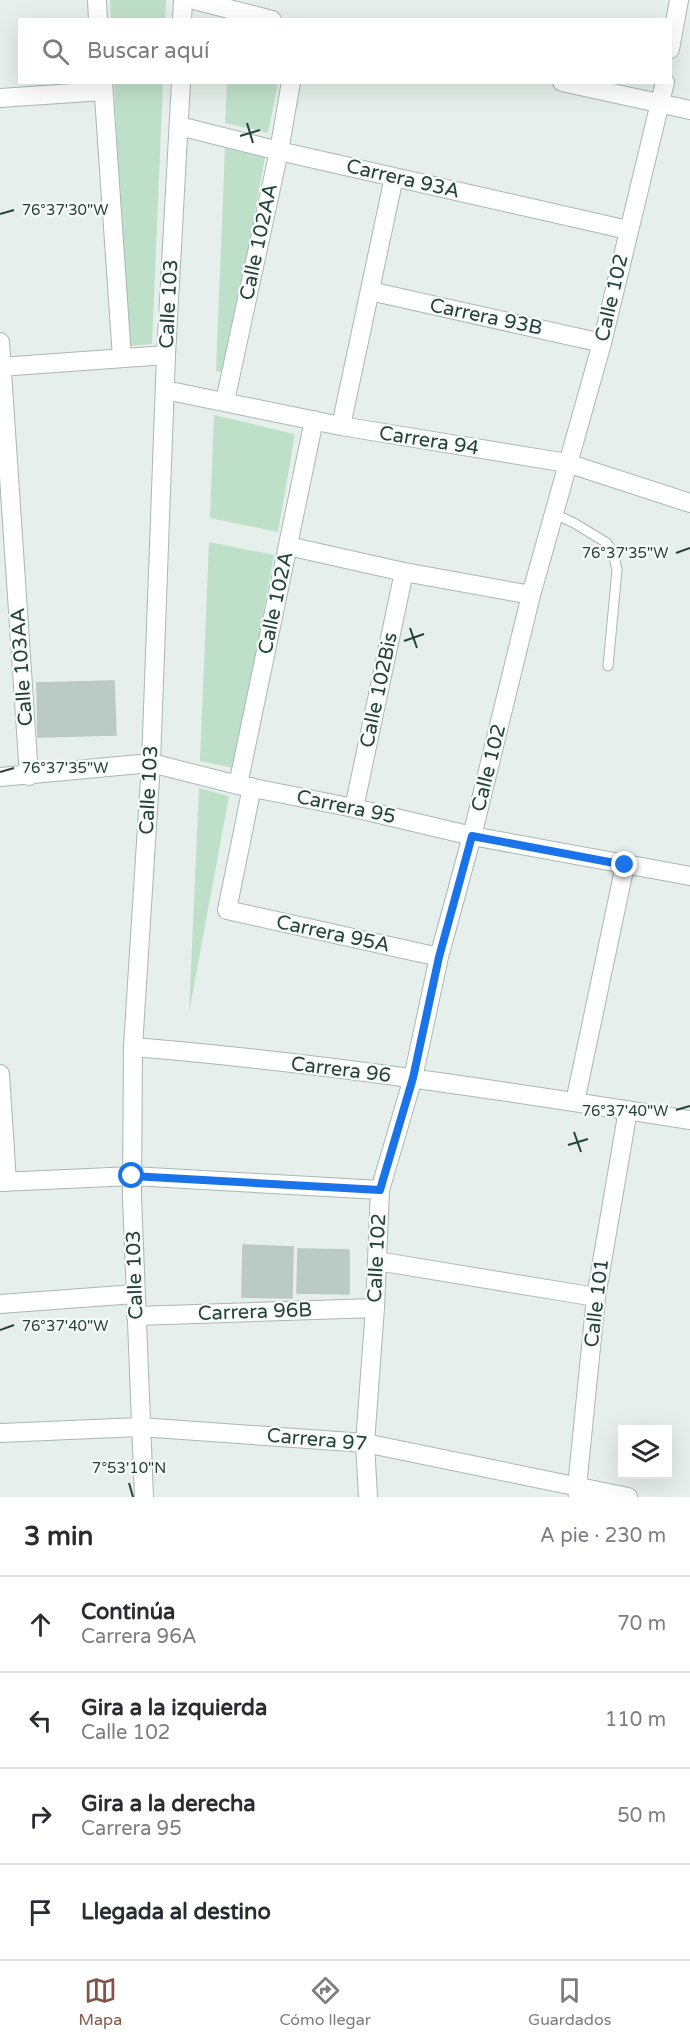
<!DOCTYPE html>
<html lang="es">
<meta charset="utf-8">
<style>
body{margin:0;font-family:"Varela Round",sans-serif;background:#f7f7f7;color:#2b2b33}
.controls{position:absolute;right:18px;bottom:18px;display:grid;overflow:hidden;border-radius:0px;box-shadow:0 6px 24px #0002}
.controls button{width:54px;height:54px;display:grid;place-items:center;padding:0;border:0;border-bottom:2px solid #e1e1e2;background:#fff;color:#2b2b33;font:30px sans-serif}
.stop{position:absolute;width:18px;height:18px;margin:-14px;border:4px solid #1a73e8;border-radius:50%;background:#fff}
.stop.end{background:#1a73e8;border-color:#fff;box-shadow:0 2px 6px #0008}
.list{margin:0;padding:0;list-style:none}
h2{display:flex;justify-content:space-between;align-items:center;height:78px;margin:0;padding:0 24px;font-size:26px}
h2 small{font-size:20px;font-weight:400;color:#7c7c81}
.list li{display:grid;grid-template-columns:39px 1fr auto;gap:18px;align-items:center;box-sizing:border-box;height:96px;padding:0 24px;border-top:2px solid #e1e1e2}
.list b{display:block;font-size:22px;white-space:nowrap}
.list p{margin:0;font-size:20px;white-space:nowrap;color:#7c7c81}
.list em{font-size:20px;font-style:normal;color:#7c7c81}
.icon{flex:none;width:33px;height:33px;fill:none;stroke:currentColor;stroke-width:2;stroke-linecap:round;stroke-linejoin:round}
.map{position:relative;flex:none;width:690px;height:1497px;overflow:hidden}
.search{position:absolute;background:#fff;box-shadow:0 6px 24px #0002;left:18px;right:18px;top:18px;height:66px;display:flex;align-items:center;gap:15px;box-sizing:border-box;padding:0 21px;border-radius:0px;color:#7c7c81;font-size:22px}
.sheet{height:462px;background:#fff}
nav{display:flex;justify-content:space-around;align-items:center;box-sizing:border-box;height:84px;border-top:2px solid #e1e1e2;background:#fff;font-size:16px;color:#7c7c81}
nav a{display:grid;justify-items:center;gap:3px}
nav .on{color:#855347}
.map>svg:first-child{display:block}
</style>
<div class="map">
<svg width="690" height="1497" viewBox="0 0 690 1497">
<rect width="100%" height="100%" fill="#e6efeb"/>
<path fill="#bfe0c8" d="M110,0H166L165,19H111Z
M114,83H163L152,344L127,346Z
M227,83H278L268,133L225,123Z
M225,148L265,157L226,373L216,371Z
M214,415L295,434L278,532L210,518Z
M209,542L274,555L234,768L200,761Z
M199,788L229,796L189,1013Z"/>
<path fill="#bbcac4" stroke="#b8c9c2" stroke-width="1.5" d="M114,681L116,735L38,737L37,683Z
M243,1245L293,1247L292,1298L242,1297Z
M298,1249L349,1250V1294L297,1293Z"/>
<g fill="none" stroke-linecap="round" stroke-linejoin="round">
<defs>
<path id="service" d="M555,514L574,523L607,543L613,552L617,570L608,666"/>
<path id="minor" d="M97,0L98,20
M194,0L272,20
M670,49L679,0
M103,82L122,358
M562,82L690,110
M0,98L103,91
M179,126L279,151L628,230
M370,291L602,343
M0,342L29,776
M0,367L166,355
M165,390L341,426L567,463L690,503
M225,401L279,151L291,82
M341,426L394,177
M288,546L404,572L531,595
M0,777L151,763L238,785L354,808L472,836L690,876
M238,785L314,420
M252,787L227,910L439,957
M354,808L404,572
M133,1047C319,1062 505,1091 690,1120
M0,1074L7,1182
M575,1102L625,865
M0,1182L132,1176L380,1190
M377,1261L596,1297
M0,1304L135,1294
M136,1316L375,1308
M0,1433L140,1427L365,1443L628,1497
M368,1497L365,1443L375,1308L380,1190L413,1078L439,957L472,836L531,595L602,343L665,82
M578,1497L577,1487L596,1297L628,1110"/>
<path id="tertiary" d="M182,20L183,0
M144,1497L132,1197L133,1047L151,763L166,355L181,82"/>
</defs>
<use href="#service" stroke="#a8b8b2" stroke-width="11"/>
<use href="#minor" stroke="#a8b8b2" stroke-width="20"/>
<use href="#tertiary" stroke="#a8b8b2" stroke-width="20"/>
<use href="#service" stroke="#fff" stroke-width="9"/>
<use href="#minor" stroke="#fff" stroke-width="18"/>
<use href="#tertiary" stroke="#fff" stroke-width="18"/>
</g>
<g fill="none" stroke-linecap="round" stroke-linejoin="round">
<path stroke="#1a73e8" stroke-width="8" d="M132,1176L380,1190L413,1078L439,957L472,836L625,865"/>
</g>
<path fill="none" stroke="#24423a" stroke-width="2" d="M247,123L253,143M240,136L260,130M0,214L14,210M676,553L690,548M410,628L417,648M404,641L424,634M0,772L14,768M676,1110L690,1106M574,1132L581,1152M568,1145L588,1139M0,1330L14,1325M129,1483L133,1497"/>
<g text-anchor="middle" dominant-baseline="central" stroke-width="4.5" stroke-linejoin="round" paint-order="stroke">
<g font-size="20" fill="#24423a" stroke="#f7fbf9">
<text transform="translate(403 179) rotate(13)">Carrera 93A</text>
<text transform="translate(259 242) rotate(-78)">Calle 102AA</text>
<text transform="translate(612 298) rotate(-77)">Calle 102</text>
<text transform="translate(169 304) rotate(-87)">Calle 103</text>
<text transform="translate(486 317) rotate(12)">Carrera 93B</text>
<text transform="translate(429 441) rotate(9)">Carrera 94</text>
<text transform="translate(276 603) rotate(-78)">Calle 102A</text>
<text transform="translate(22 667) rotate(-94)">Calle 103AA</text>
<text transform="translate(379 690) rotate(-78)">Calle 102Bis</text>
<text transform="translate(489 768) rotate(-76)">Calle 102</text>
<text transform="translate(149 790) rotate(-87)">Calle 103</text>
<text transform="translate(346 807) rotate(12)">Carrera 95</text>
<text transform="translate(333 934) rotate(12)">Carrera 95A</text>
<text transform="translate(341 1070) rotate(7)">Carrera 96</text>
<text transform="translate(377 1258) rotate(-87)">Calle 102</text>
<text transform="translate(135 1275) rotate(-92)">Calle 103</text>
<text transform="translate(597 1303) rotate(-83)">Calle 101</text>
<text transform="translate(255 1312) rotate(-2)">Carrera 96B</text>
<text transform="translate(317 1440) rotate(5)">Carrera 97</text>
</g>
</g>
<g font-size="15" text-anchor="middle" fill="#24423a" stroke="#f7fbf9" stroke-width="4.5" stroke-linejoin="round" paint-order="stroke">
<text x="65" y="215">76°37'30"W</text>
<text x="625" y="558">76°37'35"W</text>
<text x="65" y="773">76°37'35"W</text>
<text x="625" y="1116">76°37'40"W</text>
<text x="65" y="1331">76°37'40"W</text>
<text x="129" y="1473">7°53'10"N</text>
</g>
</svg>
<div class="controls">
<button><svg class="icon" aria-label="layers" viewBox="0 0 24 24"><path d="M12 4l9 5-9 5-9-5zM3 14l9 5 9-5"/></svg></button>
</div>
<div class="stop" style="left:132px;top:1176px"></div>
<div class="stop end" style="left:625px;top:865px"></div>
<div class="search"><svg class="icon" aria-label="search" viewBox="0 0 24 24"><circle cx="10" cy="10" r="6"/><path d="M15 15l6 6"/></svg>Buscar aquí</div>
</div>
<section class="sheet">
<h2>3 min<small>A pie · 230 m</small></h2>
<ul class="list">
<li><svg class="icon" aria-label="ahead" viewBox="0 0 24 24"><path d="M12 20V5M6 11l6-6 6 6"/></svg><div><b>Continúa</b><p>Carrera 96A</p></div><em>70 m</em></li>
<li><svg class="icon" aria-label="left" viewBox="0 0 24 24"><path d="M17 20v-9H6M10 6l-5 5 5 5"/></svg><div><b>Gira a la izquierda</b><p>Calle 102</p></div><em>110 m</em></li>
<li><svg class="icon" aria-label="right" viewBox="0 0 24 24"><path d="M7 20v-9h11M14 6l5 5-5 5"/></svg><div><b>Gira a la derecha</b><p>Carrera 95</p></div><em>50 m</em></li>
<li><svg class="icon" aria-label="arrive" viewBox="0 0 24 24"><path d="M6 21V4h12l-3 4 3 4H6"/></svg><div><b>Llegada al destino</b></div></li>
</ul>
</section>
<nav>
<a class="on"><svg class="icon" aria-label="map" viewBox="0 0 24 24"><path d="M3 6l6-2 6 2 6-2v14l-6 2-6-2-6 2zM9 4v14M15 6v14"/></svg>Mapa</a>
<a><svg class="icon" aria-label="directions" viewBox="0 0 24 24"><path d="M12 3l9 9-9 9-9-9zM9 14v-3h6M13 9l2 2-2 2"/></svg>Cómo llegar</a>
<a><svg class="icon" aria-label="saved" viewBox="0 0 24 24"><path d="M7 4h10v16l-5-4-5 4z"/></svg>Guardados</a>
</nav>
